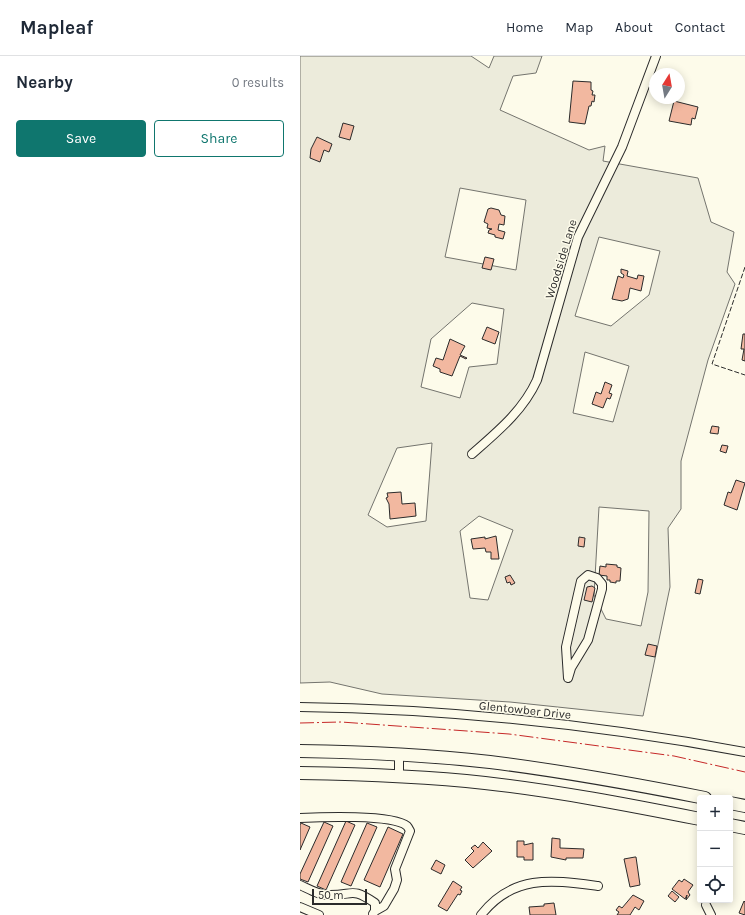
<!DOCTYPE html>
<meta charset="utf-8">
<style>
body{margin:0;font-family:Karla,sans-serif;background:#f6f6f7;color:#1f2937}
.controls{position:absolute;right:12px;bottom:12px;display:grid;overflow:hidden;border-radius:4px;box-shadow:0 2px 10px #0003}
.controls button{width:36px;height:36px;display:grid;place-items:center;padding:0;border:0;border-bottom:1px solid #e0e1e3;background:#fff;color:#1f2937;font:20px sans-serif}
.compass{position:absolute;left:349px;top:12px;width:36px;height:36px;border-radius:50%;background:#fff;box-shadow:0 2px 10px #0003;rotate:11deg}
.scale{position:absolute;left:12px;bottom:10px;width:55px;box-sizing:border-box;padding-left:4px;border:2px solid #2b2b2b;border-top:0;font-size:11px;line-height:14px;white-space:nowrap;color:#2b2b2b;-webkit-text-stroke:3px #fdfbea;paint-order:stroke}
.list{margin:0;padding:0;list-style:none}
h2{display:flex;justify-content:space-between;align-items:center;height:52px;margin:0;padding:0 16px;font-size:17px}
h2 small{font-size:13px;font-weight:400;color:#747a83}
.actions{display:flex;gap:8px;padding:12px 16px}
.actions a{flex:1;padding:9px 0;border:1px solid #0f766e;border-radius:4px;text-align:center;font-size:14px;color:#0f766e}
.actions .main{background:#0f766e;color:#fff}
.icon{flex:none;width:22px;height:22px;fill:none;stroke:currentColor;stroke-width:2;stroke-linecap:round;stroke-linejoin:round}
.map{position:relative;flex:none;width:445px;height:859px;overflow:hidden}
header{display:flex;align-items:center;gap:24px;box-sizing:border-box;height:56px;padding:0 20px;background:#fff;border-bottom:1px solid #e0e1e3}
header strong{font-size:19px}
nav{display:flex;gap:22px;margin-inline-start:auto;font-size:14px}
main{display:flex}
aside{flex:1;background:#fff}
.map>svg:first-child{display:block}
</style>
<header>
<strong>Mapleaf</strong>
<nav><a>Home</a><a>Map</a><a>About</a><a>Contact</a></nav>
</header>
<main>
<aside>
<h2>Nearby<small>0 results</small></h2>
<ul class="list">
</ul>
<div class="actions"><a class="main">Save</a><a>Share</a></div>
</aside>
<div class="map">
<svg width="445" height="859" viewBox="0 0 445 859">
<rect width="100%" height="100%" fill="#fdfbea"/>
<path fill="#ecebdb" stroke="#74746e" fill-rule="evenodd" d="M0,0H171L189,12L194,0H242L236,17L213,20L200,54L289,94L305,90L303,105L398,122L411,166L434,176L427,216L435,228L408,304L381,405V453L368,472L370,531L343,660L210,646L82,638L30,626L0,627ZM160,132L226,144L216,214L145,201ZM299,181L360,195L349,239L311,270L275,260ZM172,247L204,253L197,308L169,311L160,342L121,331L131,283ZM285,296L329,310L313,366L273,357ZM132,387L126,465L87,471L68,459L97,392ZM299,451L349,455L348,536L341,570L306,563L294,539ZM179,460L213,474L188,544L170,542L160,475Z"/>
<path fill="#f2b8a0" stroke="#2b2b2b" d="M273,25L291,26V34L293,35L292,39H295L294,46L292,45L291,50H289L285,68L269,66Z
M374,45L398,51L395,63L392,62L391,69L369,65Z
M43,67L54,70L50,84L39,81Z
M17,81L32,88L29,96L24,94L20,106L10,102L11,93Z
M191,152L199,154L201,159L205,160L204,169L199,168L198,174L205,176L203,183L195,181V179L188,177L189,174L192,173L187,172L188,168L184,166L188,153Z
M185,201L194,203L191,214L182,212Z
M321,213L328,215L327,220L337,223L338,219L344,220L341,235L330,232L328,243L322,245L312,243L318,220L323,222L324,219L321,217Z
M187,271L199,276L195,288L182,283Z
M443,278H445V305L442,304L444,293H441Z
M150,283L165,290L160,299L167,302L166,303L160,300L152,320L140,316V313L133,310L136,302L143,304Z
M305,326L312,329L309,337L312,338L310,343L307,342L303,352L292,348L296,336L301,338Z
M412,370L419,371L418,378L410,377Z
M422,389L428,390L426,397L420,395Z
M436,424L445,427L437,454L424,449L428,436L431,437Z
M101,436L102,448L115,447L116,460L90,463L89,448L86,442L88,441L87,437Z
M196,480L199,503H191V496H186L185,492L173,493L171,483L185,481V483Z
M279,481L285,482L284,491L278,490Z
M306,508L317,509V511L321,512L320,525H316V527L310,526V524H307V520L299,519L300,510L306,511Z
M210,519L215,527L211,529L210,526L207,527L205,521Z
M398,523L403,524L400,538L395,537Z
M292,530L295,532L292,546L284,544L287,531Z
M348,588L357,590L355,601L345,599Z
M46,765L55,769L26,834L17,830Z
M24,766L33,770L8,826L0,823V818Z
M1,767L10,771L0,794V769Z
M67,767L77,771L51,830L41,826Z
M88,771L103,778L80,831L64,824Z
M252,782L260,783V792L284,793L283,802H266V804L251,801Z
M217,785H224V789L233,787V804H224V801H217Z
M183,786L192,795L173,812L165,804L174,795L171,792L175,789L178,792Z
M335,801H336L340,829L330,831L324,803Z
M136,804L145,809L141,818L131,813Z
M384,823L393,829L388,836L390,839L386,844L387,839L385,843L372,833L379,824L382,826Z
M153,825L162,831L160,834L162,835L160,839L158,838L147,855L138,850Z
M372,835L379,841L375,846L368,840Z
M333,839L344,845L339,854L335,851L330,859H317L319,856L316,854L319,850L322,852Z
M444,845L445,846V859L439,857Z
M254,847L256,859H230L229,851L244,850V848Z"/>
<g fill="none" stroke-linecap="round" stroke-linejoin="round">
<defs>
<path id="minor" d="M172,398C197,376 223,355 237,324L278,181L322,91L356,0
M288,519L297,522L302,528V533L288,584L271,612L268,622L266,591L281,525Z
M0,651C149,653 299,669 445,696
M99,720V699
M0,762C19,761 93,758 107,770C108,771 109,773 110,775L95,813L97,824L94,833L84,850L75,855
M0,829C9,833 20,840 30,839C55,839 51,831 75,847V855L73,858
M406,849L411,859
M0,851L19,859
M181,859C213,818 252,824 298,830"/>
<path id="highway" d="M0,695C64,696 127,699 190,706C263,715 334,728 405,742
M0,717C62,718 123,720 185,727C257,735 329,749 400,763
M430,747L445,750
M430,769L445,772"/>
</defs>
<use href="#minor" stroke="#2b2b2b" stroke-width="10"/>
<use href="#highway" stroke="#2b2b2b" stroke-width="14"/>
<use href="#minor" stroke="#fdfbea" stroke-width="8"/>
<use href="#highway" stroke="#fdfbea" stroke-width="12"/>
<path stroke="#2b2b2b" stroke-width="1" stroke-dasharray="5 2" stroke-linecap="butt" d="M445,211L412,308L445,319"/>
<path stroke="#c62828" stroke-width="1" stroke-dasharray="14 3 2 3" stroke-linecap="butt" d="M0,667L41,666L209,678L374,700L445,716"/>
</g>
<g text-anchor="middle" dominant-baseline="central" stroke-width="3" stroke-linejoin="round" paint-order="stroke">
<g font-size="12" fill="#2b2b2b" stroke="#fdfbea">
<text transform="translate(261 203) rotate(-73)">Woodside Lane</text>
<text transform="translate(225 654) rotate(6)">Glentowber Drive</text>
</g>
</g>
</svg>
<div class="controls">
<button>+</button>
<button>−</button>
<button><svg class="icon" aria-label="locate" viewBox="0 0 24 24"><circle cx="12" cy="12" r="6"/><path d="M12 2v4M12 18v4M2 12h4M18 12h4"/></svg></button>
</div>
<svg class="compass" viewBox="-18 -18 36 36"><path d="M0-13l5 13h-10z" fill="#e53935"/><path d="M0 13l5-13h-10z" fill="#747a83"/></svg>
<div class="scale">50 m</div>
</div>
</main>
